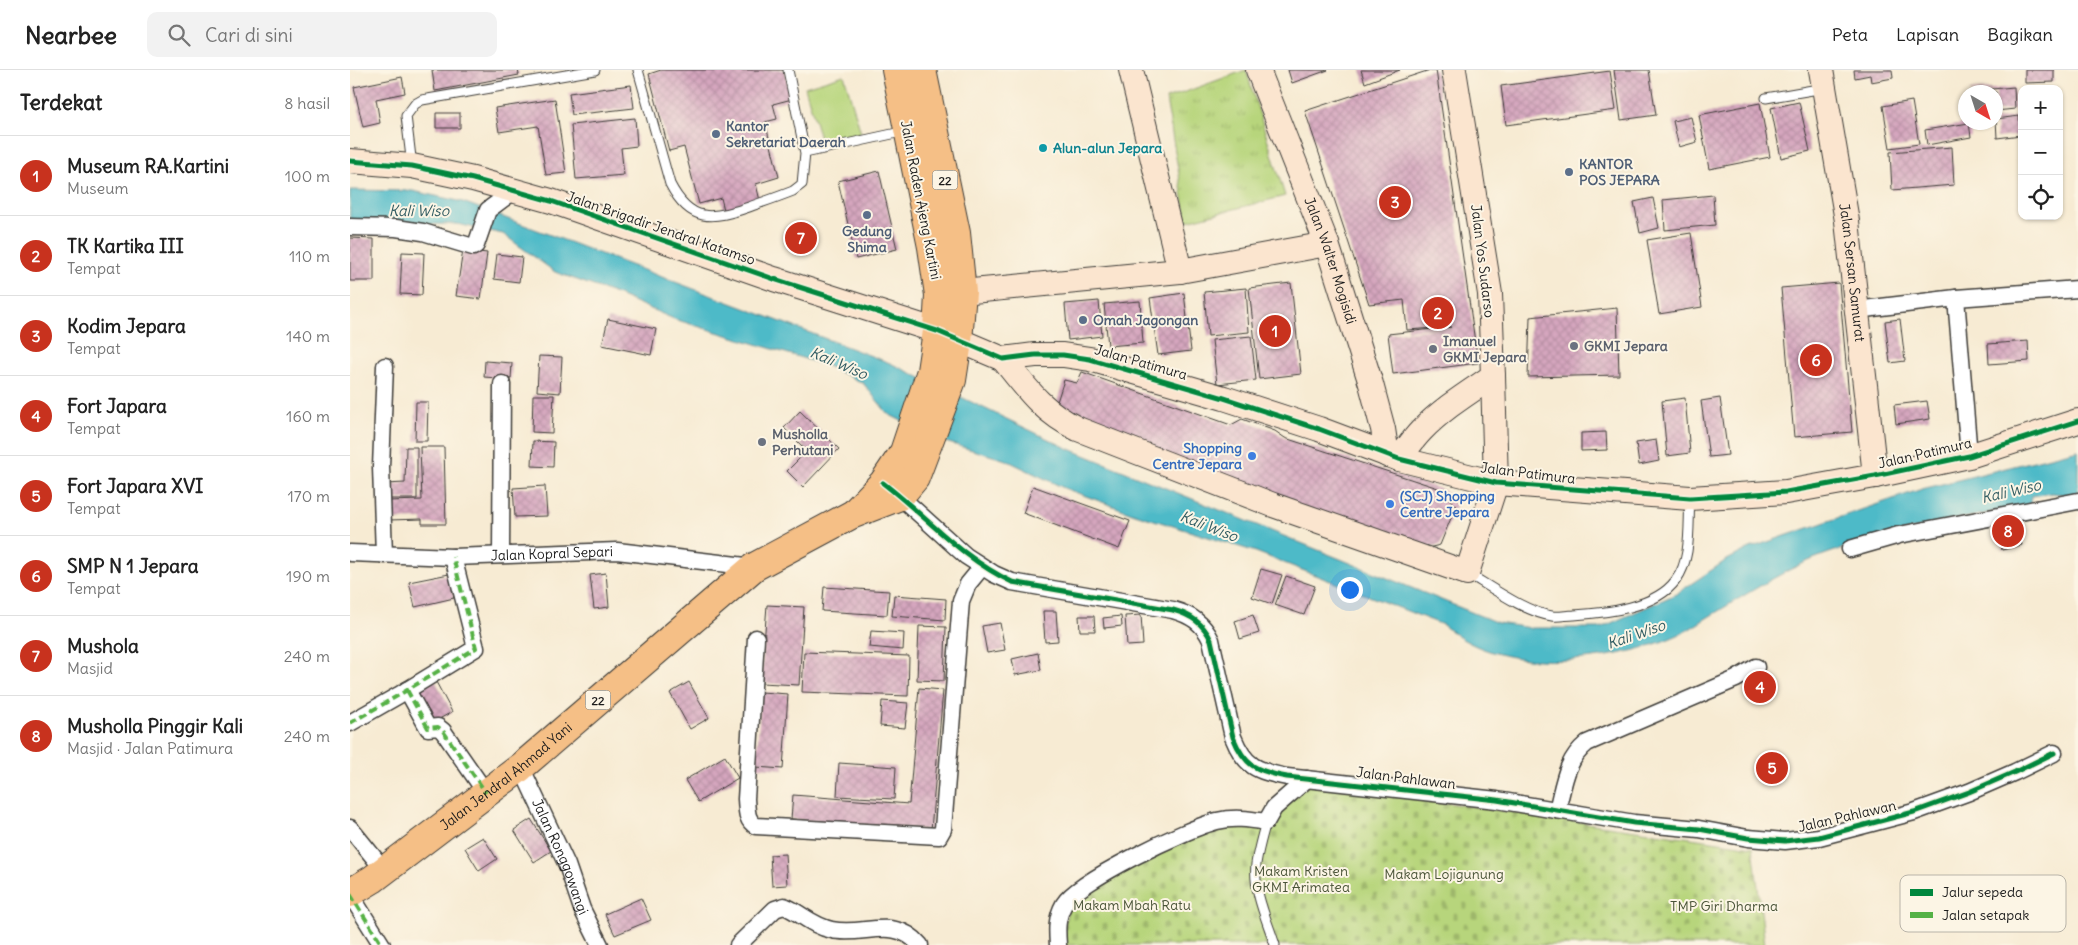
<!DOCTYPE html>
<html lang="id">
<meta charset="utf-8">
<style>
body{margin:0;font-family:Delius,sans-serif;background:#f2f2f2;color:#222}
.controls{position:absolute;right:15px;top:15px;display:grid;overflow:hidden;border-radius:10px;box-shadow:0 1px 4px #0004}
.controls button{width:45px;height:45px;display:grid;place-items:center;padding:0;border:0;border-bottom:1px solid #e0e0e0;background:#fff;color:#222;font:25px sans-serif}
.compass{position:absolute;left:1608px;top:15px;width:45px;height:45px;border-radius:50%;background:#fff;box-shadow:0 1px 4px #0004;rotate:141deg}
.you{position:absolute;left:999px;top:519px;width:18px;height:18px;margin:-12px;border:4px solid #fff;border-radius:50%;background:#1a73e8;box-shadow:0 0 0 8px #1a73e833}
.badge{display:grid;place-items:center;width:32px;height:32px;border-radius:50%;background:#c8321e;color:#fff;font-size:16px;font-weight:700}
.pin{position:absolute;translate:-50% -50%;border:2px solid #fff;box-shadow:0 1px 5px #0006}
.list{margin:0;padding:0;list-style:none}
h2{display:flex;justify-content:space-between;align-items:center;height:65px;margin:0;padding:0 20px;font-size:21px}
h2 small{font-size:16px;font-weight:400;color:#767676}
.list li{display:grid;grid-template-columns:32px 1fr auto;gap:15px;align-items:center;box-sizing:border-box;height:80px;padding:0 20px;border-top:1px solid #e0e0e0}
.list b{display:block;font-size:19px;white-space:nowrap}
.list p{margin:0;font-size:16px;white-space:nowrap;color:#767676}
.list em{font-size:16px;font-style:normal;color:#767676}
.icon{flex:none;width:28px;height:28px;fill:none;stroke:currentColor;stroke-width:2;stroke-linecap:round;stroke-linejoin:round}
.map{position:relative;flex:none;width:1728px;height:875px;overflow:hidden}
header{display:flex;align-items:center;gap:30px;box-sizing:border-box;height:70px;padding:0 25px;background:#fff;border-bottom:1px solid #e0e0e0}
header strong{font-size:24px}
nav{display:flex;gap:28px;margin-inline-start:auto;font-size:18px}
.search{width:350px;height:45px;background:#f2f2f2;display:flex;align-items:center;gap:12px;box-sizing:border-box;padding:0 18px;border-radius:10px;color:#767676;font-size:19px}
main{display:flex}
aside{flex:1;background:#fff}
.map>svg:first-child{display:block}
</style>
<header>
<strong>Nearbee</strong>
<div class="search"><svg class="icon" aria-label="search" viewBox="0 0 24 24"><circle cx="10" cy="10" r="6"/><path d="M15 15l6 6"/></svg>Cari di sini</div>
<nav><a>Peta</a><a>Lapisan</a><a>Bagikan</a></nav>
</header>
<main>
<aside>
<h2>Terdekat<small>8 hasil</small></h2>
<ul class="list">
<li><span class="badge">1</span><div><b>Museum RA.Kartini</b><p>Museum</p></div><em>100 m</em></li>
<li><span class="badge">2</span><div><b>TK Kartika III</b><p>Tempat</p></div><em>110 m</em></li>
<li><span class="badge">3</span><div><b>Kodim Jepara</b><p>Tempat</p></div><em>140 m</em></li>
<li><span class="badge">4</span><div><b>Fort Japara</b><p>Tempat</p></div><em>160 m</em></li>
<li><span class="badge">5</span><div><b>Fort Japara XVI</b><p>Tempat</p></div><em>170 m</em></li>
<li><span class="badge">6</span><div><b>SMP N 1 Jepara</b><p>Tempat</p></div><em>190 m</em></li>
<li><span class="badge">7</span><div><b>Mushola</b><p>Masjid</p></div><em>240 m</em></li>
<li><span class="badge">8</span><div><b>Musholla Pinggir Kali</b><p>Masjid · Jalan Patimura</p></div><em>240 m</em></li>
</ul>
</aside>
<div class="map">
<svg width="1728" height="875" viewBox="0 0 1728 875">
<defs>
<pattern id="cemetery-stones" width="16" height="16" patternUnits="userSpaceOnUse" patternTransform="scale(1.25)"><rect width="16" height="16" fill="#b7d57b"/><path d="M2 7V4a2 2 0 0 1 4 0v3zM10 15v-3a2 2 0 0 1 4 0v3z" fill="#9db66a"/></pattern>
<pattern id="park-tufts" width="24" height="20" patternUnits="userSpaceOnUse" patternTransform="scale(1.25)"><rect width="24" height="20" fill="#b7d57b"/><path d="M3 7l-1-3M5 7V3M7 7l1-3M15 17l-1-3M17 17v-4M19 17l1-3" fill="none" stroke="#9db66a"/></pattern>
<pattern id="building-cross-hatch" width="8" height="8" patternUnits="userSpaceOnUse" patternTransform="scale(1.25)"><rect width="8" height="8" fill="#d5a6be"/><path d="M0 0l8 8M0 8l8-8" fill="none" stroke="#b68ea3"/></pattern>
</defs>
<rect width="100%" height="100%" fill="#fcf5e5"/>
<filter id="ink" filterUnits="userSpaceOnUse"><feTurbulence type="fractalNoise" baseFrequency=".02" numOctaves="2"/><feDisplacementMap in="SourceGraphic" scale="10" xChannelSelector="R" yChannelSelector="G"/><feConvolveMatrix kernelMatrix="1 2 1 2 8 2 1 2 1" color-interpolation-filters="sRGB"/></filter>
<filter id="wash" filterUnits="userSpaceOnUse"><feTurbulence type="fractalNoise" baseFrequency=".0096" numOctaves="4" result="noise"/><feDisplacementMap in="SourceGraphic" scale="20" xChannelSelector="R" yChannelSelector="G"/><feGaussianBlur stdDeviation="1.12" result="paint"/><feColorMatrix in="noise" values="0 0 0 0 0 0 0 0 0 0 0 0 0 0 0 0 0 1.4 0 .05"/><feComposite in="paint" operator="in"/></filter>
<g filter="url(#wash)">
<rect width="100%" height="100%" fill="#f7ebd3"/>
<path fill="#b7d57b" stroke="#6a784c" d="M494,5L511,63L472,75L455,17Z"/>
<path fill="url(#cemetery-stones)" stroke="#6a784c" d="M958,713L1403,777L1415,875H711L720,828L866,754L918,753Z"/>
<path fill="url(#park-tufts)" stroke="#6a784c" d="M896,0L935,126L837,151L816,29Z"/>
<path fill="#4dbac8" stroke="#346b72" d="M0,120L63,121L113,132L540,293L717,378L1148,553L1180,558H1250L1326,524L1375,491L1400,478L1572,419L1728,380V422L1718,425L1702,423L1681,426L1680,434C1608,450 1532,462 1463,489C1427,504 1394,526 1360,546C1350,552 1339,560 1328,565C1271,591 1175,603 1118,572C1109,568 1101,561 1093,555L906,482L785,444L714,418L656,390L592,371L538,344L513,313L475,295L324,249L266,224L205,202L153,164L107,154L0,155Z"/>
<g id="blocks">
<path fill="url(#building-cross-hatch)" d="M82,0H168L169,5L85,21Z
M311,0H434L442,29L423,34L427,49L415,52L429,107L406,114L410,131L374,140L371,128L349,134L334,77L319,81L299,4Z
M938,0H978L942,13Z
M1011,0H1050L1015,13Z
M1080,0H1086L1128,293L1043,304L1038,264L1101,257L1057,260L1054,230L1019,234L955,41Z
M1264,0H1299L1306,45L1271,50Z
M1504,0H1542L1543,8L1521,12L1520,5L1505,8Z
M1675,0H1704V12L1675,13Z
M1260,1L1266,40L1156,55L1151,16Z
M52,7L55,23L26,29L30,53L13,57L4,17Z
M281,15L284,38L222,45L219,23Z
M1664,17L1665,39L1646,41V22H1620V21Z
M205,29L216,103L196,105L188,56L149,62L145,38Z
M1562,31L1569,74L1540,78L1533,36Z
M1449,32L1460,81L1431,88L1421,38Z
M1410,33L1420,87L1359,99L1349,45Z
M86,43H110V58H86Z
M1669,46L1671,65L1647,68L1646,49Z
M1341,47L1347,72L1329,77L1323,51Z
M285,48L287,76L271,78L274,105L226,109L221,55Z
M1619,53L1621,67L1577,75L1575,60Z
M1602,77L1604,115L1542,120L1540,82Z
M529,101L547,179L506,189L488,111Z
M1363,125L1365,155L1315,160L1313,130Z
M1303,128L1309,158L1290,163L1284,132Z
M1341,163L1352,237L1309,244L1297,170Z
M0,168L24,169V211H0Z
M113,180L137,183L131,229L106,226Z
M52,182L74,183L72,225L50,224Z
M147,184L172,187L169,212L144,209Z
M941,213L951,304L909,309L899,218Z
M1489,213L1502,362L1444,367L1431,218Z
M896,218L899,262L858,266L854,222Z
M834,223L841,281L808,285L800,228Z
M749,231L752,266L718,270L715,234Z
M790,231L793,273L758,276L754,234Z
M1267,238L1269,305L1178,307L1180,247Z
M258,249L306,259L301,285L252,275Z
M1550,249L1555,291L1540,293L1535,251Z
M901,266L906,310L867,314L862,270Z
M1678,271L1679,291L1639,294L1638,274Z
M189,286L212,287L210,323L187,321Z
M135,291L162,293L161,309L134,307Z
M732,302L881,355L892,349L925,361L935,368L1094,420L1106,436L1090,475L1078,478L875,416L705,338L714,310L727,313Z
M183,325H204L202,363L182,362Z
M1335,328L1340,383L1317,386L1312,331Z
M1370,328L1378,385L1359,387L1351,331Z
M1577,331L1580,349L1546,354L1544,335Z
M66,332H78L77,371H65Z
M450,341L489,379L453,417L437,401L457,381L434,358Z
M1256,362L1257,380L1231,381V363Z
M1306,370L1309,391L1289,395L1286,373Z
M183,371L204,372L203,397L182,396Z
M56,377H67V429H35V414L55,413Z
M70,377H94L96,454H72V449L39,450L38,431L72,430Z
M195,416L197,446L165,447L163,418Z
M683,416L780,451L769,479L673,443Z
M1662,443L1672,475L1652,480L1644,446Z
M911,499L932,505L922,534L902,527Z
M256,503L259,537L244,539L240,505Z
M99,504L104,528L65,537L59,512Z
M936,506L965,516L954,545L925,535Z
M474,517L539,521L537,545L472,541Z
M544,525L596,529L595,550L542,546Z
M417,535L454,537L449,615L411,613Z
M693,541H706L708,571L695,572Z
M791,545L793,575L777,576L775,546Z
M903,545L909,563L890,569L885,551Z
M729,546H744L745,561H730Z
M771,546L772,556L754,558L753,548Z
M650,553L655,580L637,583L632,556Z
M569,556L596,557L594,611L567,610Z
M521,561L554,563L553,580L519,577Z
M454,582L559,586L558,626L452,622Z
M688,583L691,600L665,605L662,589Z
M84,608L102,642L80,654L60,622Z
M339,612L359,648L340,659L320,623Z
M569,618L593,620L581,760L441,749L443,725L559,734Z
M411,622L438,624L433,699L406,697Z
M532,631L558,633L555,658L530,656Z
M375,686L388,708L348,732L335,710Z
M489,693L546,697L544,729L487,726Z
M181,749L201,781L184,792L164,760Z
M133,767L147,789L129,801L115,778Z
M435,784L437,815L422,816L420,785Z
M291,828L301,850L265,865L255,844Z"/>
</g>
</g>
<g filter="url(#ink)">
<use href="#blocks" fill-opacity="0" stroke="#3d3b37" stroke-width="1"/>
<g fill="none" stroke-linecap="round" stroke-linejoin="round">
<defs>
<path id="lane" d="M288,0L320,114C340,153 362,150 399,137C413,132 428,127 443,121L452,114L455,83L556,61
M438,0L455,83
M1416,28L1474,18
M62,96L56,46L65,34L72,30L245,0
M1117,503C1139,516 1177,543 1202,546C1209,547 1217,545 1224,545C1256,543 1306,538 1326,510C1342,489 1338,454 1340,429
M916,752C912,766 908,780 906,794C903,821 917,850 925,875"/>
<g id="street">
<path d="M0,157L46,158L73,162L123,177L126,175L138,140L165,120"/>
<path d="M1606,228L1619,386"/>
<path d="M1506,240L1606,228L1728,219"/>
<path d="M545,422L616,486L644,504L662,512L823,540C841,545 853,553 861,570L883,667C895,697 907,701 937,707L1147,730L1284,753L1349,759L1398,768L1435,771L1469,767L1564,742L1619,722L1665,702L1704,683"/>
<path d="M1500,479L1549,465L1728,431"/>
<path id="s1" d="M0,483L103,487L267,481L404,497"/>
<path d="M34,485L31,397L35,296"/>
<path d="M151,485L152,314"/>
<path d="M406,568L396,729C397,740 396,751 406,756L589,766L593,759L611,531L618,514L632,497"/>
<path d="M57,620L78,658L88,657L93,661L136,723"/>
<path d="M0,653L49,625L126,578L103,487"/>
<path id="s2" d="M171,697L217,795L232,839L250,875"/>
<path d="M1207,740C1214,714 1215,691 1237,673L1386,609L1406,597"/>
<path d="M0,758L34,800"/>
<path d="M0,824L32,875"/>
<path d="M388,875L425,839L434,836C450,842 462,856 482,860C513,867 545,845 570,875"/>
<path d="M708,875C707,861 706,848 714,834C727,811 838,758 867,751C884,747 898,749 916,752L924,738L957,709"/>
</g>
<g id="secondary">
<path d="M781,0L830,201"/>
<path id="s3" d="M908,0L977,174L1021,314L1033,359L1037,385"/>
<path id="s4" d="M1471,0L1497,151L1525,406"/>
<path d="M0,91L62,96L123,109L201,131L424,209L587,261L653,289L685,285H713L740,289L874,328L969,359L1049,389L1146,413L1340,428L1436,422L1525,406L1619,386L1728,351"/>
<path d="M595,220L612,222L830,201L977,174"/>
<path d="M653,289C677,319 693,342 728,359L923,435L1117,503L1146,413L1143,306L1140,224L1104,0"/>
<path d="M1049,389C1056,380 1063,369 1071,361C1092,339 1118,323 1143,306"/>
</g>
<g id="highway">
<path d="M508,439L533,413L554,382L581,301L587,261L589,225L582,177L546,0"/>
<path id="s5" d="M0,823L23,809L171,697L404,497L501,445L550,426L565,408L602,310L608,271L612,222L606,163L572,0"/>
</g>
</defs>
<use href="#lane" stroke="#3d3b37" stroke-width="11"/>
<use href="#street" stroke="#3d3b37" stroke-width="19"/>
<use href="#secondary" stroke="#3d3b37" stroke-width="26"/>
<use href="#highway" stroke="#3d3b37" stroke-width="30"/>
<use href="#lane" stroke="#fff" stroke-width="9"/>
<use href="#street" stroke="#fff" stroke-width="16"/>
<use href="#secondary" stroke="#fbe5cf" stroke-width="24"/>
<use href="#highway" stroke="#f5bf86" stroke-width="28"/>
<path stroke="#55b145" stroke-width="4" stroke-dasharray="8 4" stroke-linecap="butt" d="M57,620L78,658L88,657L93,661L136,723
M0,653L49,625L126,578L103,487
M0,824L32,875"/>
<defs>
<path id="cycleway" d="M0,91L62,96L123,109L201,131L424,209L587,261L653,289L685,285H713L740,289L874,328L969,359L1049,389L1146,413L1340,428L1436,422L1525,406L1619,386L1728,351
M533,413C576,446 611,488 662,512L823,540C841,545 853,553 861,570L883,667C895,697 907,701 937,707L1147,730L1284,753L1349,759L1398,768L1435,771L1469,767L1564,742L1619,722L1665,702L1704,683"/>
</defs>
<use href="#cycleway" stroke="#fcf5e5" stroke-width="8"/>
<use href="#cycleway" stroke="#00873e" stroke-width="5"/>
</g>
</g>
<g fill="#5c6f8a" stroke="#fcf5e5" stroke-width="2">
<circle cx="366" cy="64" r="5"/>
<circle cx="1219" cy="102" r="5"/>
<circle cx="517" cy="145" r="5"/>
<circle cx="733" cy="250" r="5"/>
</g>
<circle fill="#0f9aa8" stroke="#fcf5e5" stroke-width="2" cx="693" cy="78" r="5"/>
<g fill="#6b7280" stroke="#fcf5e5" stroke-width="2">
<circle cx="1224" cy="276" r="5"/>
<circle cx="1083" cy="279" r="5"/>
<circle cx="412" cy="372" r="5"/>
</g>
<g fill="#3f7fe0" stroke="#fcf5e5" stroke-width="2">
<circle cx="902" cy="386" r="5"/>
<circle cx="1040" cy="434" r="5"/>
</g>
<g text-anchor="middle" dominant-baseline="central" stroke-width="4" stroke-linejoin="round" paint-order="stroke">
<g fill="#fcf5e5" stroke="#5f5d58" stroke-width="1">
<rect x="582.5" y="100.5" width="25" height="19" rx="4"/>
<rect x="235.5" y="620.5" width="25" height="19" rx="4"/>
</g>
<g font-size="12" font-weight="bold" fill="#1c1c1c">
<text x="595" y="110">22</text>
<text x="248" y="630">22</text>
</g>
<g font-size="14" font-weight="bold" fill="#4e5e75" stroke="#fcf5e5" text-anchor="start">
<text x="376" y="56">Kantor<tspan x="376" dy="16">Sekretariat Daerah</tspan></text>
<text x="1229" y="94">KANTOR<tspan x="1229" dy="16">POS JEPARA</tspan></text>
<text x="517" y="161" text-anchor="middle">Gedung<tspan x="517" dy="16">Shima</tspan></text>
<text x="743" y="250">Omah Jagongan</text>
</g>
<g font-size="14" font-weight="bold" fill="#0d838f" stroke="#fcf5e5" text-anchor="start">
<text x="703" y="78">Alun-alun Jepara</text>
</g>
<g font-size="14" fill="#1c1c1c" stroke="#fcf5e5">
<text transform="translate(571 130) rotate(79)">Jalan Raden Ajeng Kartini</text>
<text transform="translate(311 158) rotate(19)">Jalan Brigadir Jendral Katamso</text>
<text stroke="none"><textPath href="#s3" startOffset="204">Jalan Walter Mogisidi</textPath></text>
<text transform="translate(1133 191) rotate(83)">Jalan Yos Sudarso</text>
<text stroke="none"><textPath href="#s4" startOffset="205">Jalan Sersan Samurat</textPath></text>
<text transform="translate(791 292) rotate(16)">Jalan Patimura</text>
<text transform="translate(1575 383) rotate(-13)">Jalan Patimura</text>
<text transform="translate(1178 403) rotate(7)">Jalan Patimura</text>
<text stroke="none"><textPath href="#s1" startOffset="202">Jalan Kopral Separi</textPath></text>
<text stroke="none"><textPath href="#s5" startOffset="195">Jalan Jendral Ahmad Yani</textPath></text>
<text transform="translate(1056 708) rotate(7)">Jalan Pahlawan</text>
<text transform="translate(1497 746) rotate(-13)">Jalan Pahlawan</text>
<text stroke="none"><textPath href="#s2" startOffset="98">Jalan Ronggowangi</textPath></text>
</g>
<g font-size="14" font-weight="bold" fill="#5b616d" stroke="#fcf5e5" text-anchor="start">
<text x="1093" y="271">Imanuel<tspan x="1093" dy="16">GKMI Jepara</tspan></text>
<text x="1234" y="276">GKMI Jepara</text>
<text x="422" y="364">Musholla<tspan x="422" dy="16">Perhutani</tspan></text>
</g>
<g font-size="14" font-weight="bold" fill="#366cbe" stroke="#fcf5e5" text-anchor="end">
<text x="892" y="378">Shopping<tspan x="892" dy="16">Centre Jepara</tspan></text>
<text x="1050" y="426" text-anchor="start">(SCJ) Shopping<tspan x="1050" dy="16">Centre Jepara</tspan></text>
</g>
<g font-size="14" fill="#4a5438" stroke="#fcf5e5">
<text x="951" y="801">Makam Kristen<tspan x="951" dy="16">GKMI Arimatea</tspan></text>
<text x="1094" y="804">Makam Lojigunung</text>
<text x="782" y="835">Makam Mbah Ratu</text>
<text x="1374" y="836">TMP Giri Dharma</text>
</g>
<g font-size="15" font-style="italic" fill="#305b61" stroke="#fcf5e5">
<text x="69" y="140">Kali Wiso</text>
<text transform="translate(489 293) rotate(23)">Kali Wiso</text>
<text transform="translate(1661 421) rotate(-13)">Kali Wiso</text>
<text transform="translate(859 456) rotate(21)">Kali Wiso</text>
<text transform="translate(1286 564) rotate(-19)">Kali Wiso</text>
</g>
</g>
<rect x="1550" y="805" width="166" height="57" rx="8" fill="#fcf5e5" stroke="#b9b4a9" stroke-width="1"/>
<rect x="1560" y="819" width="23" height="7" fill="#00873e"/>
<rect x="1560" y="842" width="23" height="6" fill="#55b145"/>
<g font-size="14" fill="#1c1c1c">
<text x="1592" y="827">Jalur sepeda</text>
<text x="1592" y="850">Jalan setapak</text>
</g>
</svg>
<div class="controls">
<button>+</button>
<button>−</button>
<button><svg class="icon" aria-label="locate" viewBox="0 0 24 24"><circle cx="12" cy="12" r="6"/><path d="M12 2v4M12 18v4M2 12h4M18 12h4"/></svg></button>
</div>
<svg class="compass" viewBox="-18 -18 36 36"><path d="M0-13l5 13h-10z" fill="#e53935"/><path d="M0 13l5-13h-10z" fill="#767676"/></svg>
<div class="you"></div>
<div class="pin badge" style="left:925px;top:261px">1</div>
<div class="pin badge" style="left:1088px;top:243px">2</div>
<div class="pin badge" style="left:1045px;top:132px">3</div>
<div class="pin badge" style="left:1410px;top:617px">4</div>
<div class="pin badge" style="left:1422px;top:698px">5</div>
<div class="pin badge" style="left:1466px;top:290px">6</div>
<div class="pin badge" style="left:451px;top:168px">7</div>
<div class="pin badge" style="left:1658px;top:461px">8</div>
</div>
</main>
